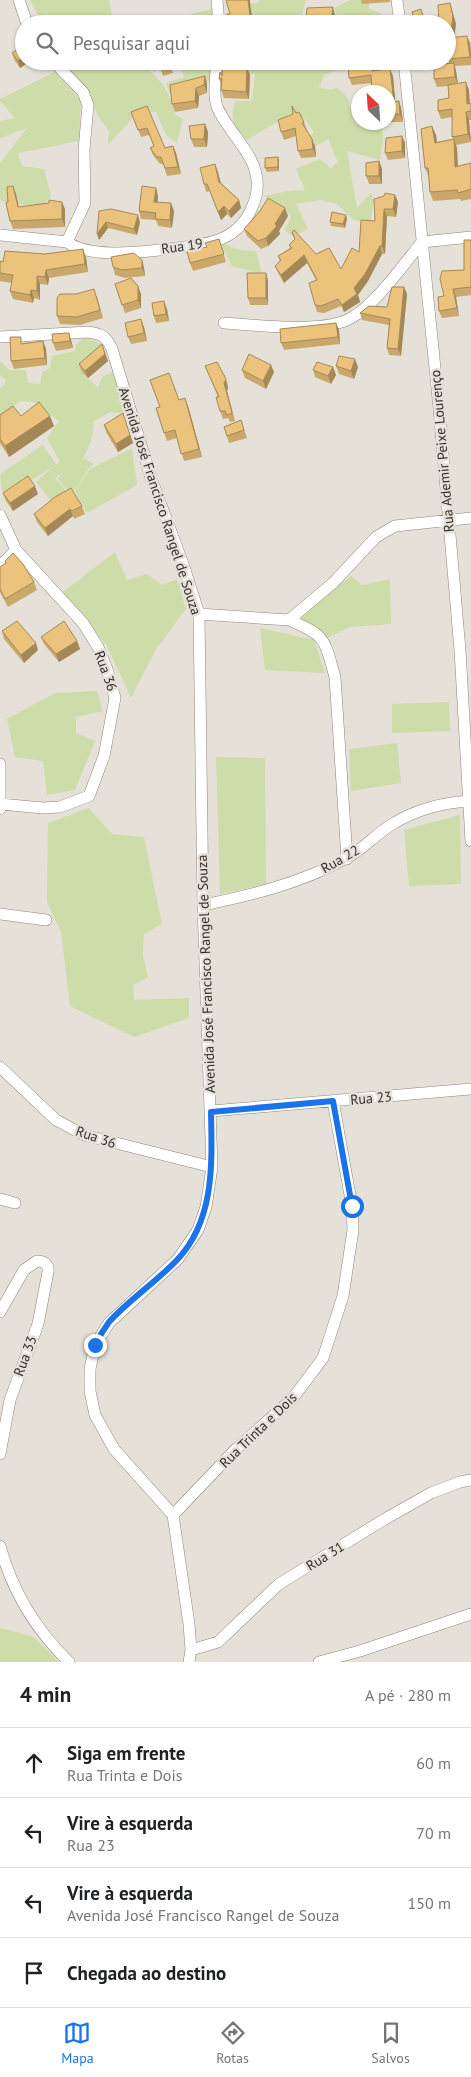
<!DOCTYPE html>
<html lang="pt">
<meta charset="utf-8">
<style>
body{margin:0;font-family:"PT Sans",sans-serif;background:#f6f6f6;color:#202124}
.compass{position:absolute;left:351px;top:85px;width:45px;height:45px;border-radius:50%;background:#fff;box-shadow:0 1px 4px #0004;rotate:335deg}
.stop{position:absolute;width:15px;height:15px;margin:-11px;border:4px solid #1a73e8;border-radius:50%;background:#fff}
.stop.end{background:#1a73e8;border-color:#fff;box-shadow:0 1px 5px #0008}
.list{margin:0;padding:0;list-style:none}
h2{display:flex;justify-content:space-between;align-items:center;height:65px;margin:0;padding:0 20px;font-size:21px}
h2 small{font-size:16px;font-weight:400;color:#757577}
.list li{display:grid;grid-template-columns:32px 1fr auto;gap:15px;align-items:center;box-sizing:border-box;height:70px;padding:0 20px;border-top:1px solid #e0e0e0}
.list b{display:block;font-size:19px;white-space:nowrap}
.list p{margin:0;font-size:16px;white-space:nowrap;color:#757577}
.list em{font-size:16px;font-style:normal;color:#757577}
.icon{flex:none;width:28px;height:28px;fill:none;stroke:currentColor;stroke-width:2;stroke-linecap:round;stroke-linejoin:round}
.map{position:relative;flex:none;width:471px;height:1662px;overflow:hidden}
.search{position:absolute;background:#fff;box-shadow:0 1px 4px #0004;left:15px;right:15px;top:15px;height:55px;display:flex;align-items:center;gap:12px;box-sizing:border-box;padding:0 18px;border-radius:28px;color:#757577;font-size:19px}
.sheet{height:345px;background:#fff}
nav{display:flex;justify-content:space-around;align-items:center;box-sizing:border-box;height:70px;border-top:1px solid #e0e0e0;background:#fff;font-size:14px;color:#757577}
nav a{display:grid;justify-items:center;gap:2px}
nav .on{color:#1a73e8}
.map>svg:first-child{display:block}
</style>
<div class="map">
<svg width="471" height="1662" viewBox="0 0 471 1662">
<rect width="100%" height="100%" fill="#e6e1d8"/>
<path fill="#cddca8" d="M30,0H109L114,24H43Z
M259,0H306L302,14L294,16L296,24H254V15L246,16L244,5L258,2Z
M350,0H370L369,8L385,16L388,24H341L334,8Z
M214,8L213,24H169L168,21Z
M77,61H101L113,70L143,64C161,80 169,90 175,114L183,119L177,143L166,135L156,112L136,114L108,145L109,131L97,114L89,92L66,67Z
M180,61H211L210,81L169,93L166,83L184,77Z
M223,61H365L324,75L319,87L330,90L337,88C355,100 347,110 358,125L369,126L372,129L382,127L383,139L380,160L347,151L357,208L371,193L374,200L370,224L354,220L337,204L320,200L296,204L308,229L293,236L284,230L291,218L285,207L264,196L288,191L305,190L296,169L319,159L331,168L338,162L328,139L316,146L310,136L314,132L304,118L290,114L247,140C236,127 227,119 236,101H252L255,74L225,71Z
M55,72L81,101L79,141L18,153L22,166L44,169L51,196L42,207L17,204L9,205L0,199V163L27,128L0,138V121L15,118L0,101V99Z
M220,242L240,250L256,251L262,274L232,266Z
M85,337L104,345L89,358L87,378L98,387L102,377L114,371L129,414L110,412L94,421L91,442L83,458L94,464L89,468L75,490L68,491L58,479L64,471L55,478L66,491L52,502L36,482L54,466L3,498L0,474L43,445L56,464L60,462L47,438L59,421L34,402L20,401L0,416V387L2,388L6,380L0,375V361L10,370H26L28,383L40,384L42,372L50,368L52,356L75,351L76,345Z
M132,448L137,485L87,513L75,491L90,469Z
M115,552L127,580L147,574L162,585L177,579L186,609L156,649L131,698L107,646L63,592Z
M351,576L362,585L390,579L391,624L350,627L327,638L297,617Z
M260,628L314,640L325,673L265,670Z
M97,691L103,711L76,717V733L95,741L75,790L47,795L43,761L15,757L7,719L55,693Z
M449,702L450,731L392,733V704Z
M397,743L401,783L351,791L349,749Z
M216,757L265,758L266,884L220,894Z
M89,808L112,834L144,837L162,924L144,934L143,955L148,977L133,985L134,1000L189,998V1018L134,1037L70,1006L61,932L47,902L48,823Z
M460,815L461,884L409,886L404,830Z
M0,1628L34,1637L59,1662H0Z"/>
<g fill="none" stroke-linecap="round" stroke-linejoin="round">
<defs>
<path id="street" d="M19,0L27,24
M217,0L219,24
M397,0L400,24
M53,61L83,92L88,105L84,150L85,203L67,242
M404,61L439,408L460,650L471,841
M0,235L67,242C91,259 140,252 168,249C205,244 238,244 253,205C260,189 258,173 250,158C243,144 218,116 216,103C213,90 216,74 217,61
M224,323C258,325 322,334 351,318C375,305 404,264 422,242L471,237
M0,337L88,332C102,334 106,336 112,349L151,478L183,564L199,614L203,905L212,1167L206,1207L198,1230L178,1259L109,1323L95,1345L90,1369V1391L95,1415L114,1449L173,1515L189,1624L191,1650L189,1662
M0,515L16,550L83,623L98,647L107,669L115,698L104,756L89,796L60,807L43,808L0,804
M0,566L16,550
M199,614L289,620L333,583L376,537L395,526L471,518
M289,620C327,636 324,639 335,677L347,859
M0,764V809
M203,905C252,895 301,883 345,859C362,850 375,835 391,825C414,810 444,802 471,801
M0,914L46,920
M0,1067L56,1120L84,1135L212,1167
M211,1111L471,1089
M0,1199L15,1203
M0,1312L24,1270L37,1261C44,1261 49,1264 48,1272L38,1324L10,1400L0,1454
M173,1515L234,1451L293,1398L323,1358L343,1296L353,1230L352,1206L333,1101
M0,1546C12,1590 36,1630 69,1662
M191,1650L218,1642L279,1584L385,1519L431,1493L460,1482L471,1480
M319,1662L360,1651L471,1614"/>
</defs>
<use href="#street" stroke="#8b867e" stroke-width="12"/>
<use href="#street" stroke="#fff" stroke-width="11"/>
</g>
<path fill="#caa86b" d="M361,0H390V2L362,4Z
M450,3L456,24L454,37L470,43L471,50V65L455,66L456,71L458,84L469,90L470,104L471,103V120H469L471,142L456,145L457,148L458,166L471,163V199L461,201L460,199L433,201L430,192L429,177L425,168L436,135L437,142L453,139L452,137V117L441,119L438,111L449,98L448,86L437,87L434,79L449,63L447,55V24Z
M412,12L423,13L425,24H416Z
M335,15V24H307L306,21Z
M12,53L24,61H30L20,68L15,61Z
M104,61H138L117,68L114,63L105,64Z
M150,61H168L173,73L163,76L160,68L154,71Z
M373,66L374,70L393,76L395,101H399L401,108L403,122H388V92L372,83L352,85L349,78Z
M247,68L250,75L249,99L224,98L221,90V84L219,79L222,76Z
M205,76L207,84V93L199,96L198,108L175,112L172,104Z
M131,112L165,148L173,146L176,153L181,174L167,176L163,164H160L153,155L150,148L154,146L149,135L141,137Z
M296,113L304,122L307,130L312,139L315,146L316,157L301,158L298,151L296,136L284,140L281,132Z
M368,122H386L378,123V125L369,126Z
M205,124L208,132L207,147H194L191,139Z
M402,136L405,143V158L388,160L385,153Z
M279,160V171L267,172L265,168Z
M379,161L382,169V184H369L366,176Z
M215,164L221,183L239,200L241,208L231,218L227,214L221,220L210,191L206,192L204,184Z
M156,188L158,196V202L174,211L172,228L158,226L156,220L141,219L139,211Z
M16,194L19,207L65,209V227L13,229L10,221L8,202Z
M395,195L398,202L396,217L387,216L385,254H382L368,281L358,295L360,302L344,312L341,306L324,313L317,312L315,305L316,280L307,263L284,283L278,273L275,266L280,262L278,256L290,248L289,245L295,240L292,232L316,254L341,269L359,252L375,221Z
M285,208L288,216L279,231L280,234L268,246L261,249L247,236L244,229Z
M99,211L140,222L137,235L108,228L99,240Z
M347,218L345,228L331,226L330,222Z
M219,239L226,262L193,271L190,263L207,247Z
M471,240V295L456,297L459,316L442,318L439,311L444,296L464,270Z
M83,249L86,258L88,272L49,278L48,285L40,284V300L34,298L33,303L13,299L10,291L12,283L0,281V261L3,262L45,254Z
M142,260L144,268L145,276L125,278L115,275L113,267Z
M266,273L268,281V305H250L248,298Z
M115,284L141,294V308L125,313Z
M404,287L407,294L401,356L389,355L387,348L389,325L362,320L360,313L387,307Z
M97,296L103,318L80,325L60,324L57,316Z
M167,309L169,321L156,323L154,316Z
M336,323L339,330L340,344L284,350L281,343Z
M144,327L147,341L131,344L128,337Z
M69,333L71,340L73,348L56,351L53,343Z
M43,341L46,349L47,365L14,369L11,361L23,343Z
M108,361L88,378L82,372L79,364Z
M205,366L228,387L227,391L235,421L230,422L228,418L223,419L220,411L218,397Z
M336,366L358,367L354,379L339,374Z
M333,367L336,375L331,384L315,377L313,370Z
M242,370L274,372L266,389L245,378Z
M179,400L188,406L202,457L184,461L177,438L167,441L156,408Z
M123,413L133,443L118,452L106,432L104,425Z
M0,415L21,416L54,426L9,457L0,443Z
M241,420L247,438L229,443L224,427Z
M3,493L38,494L13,511L6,501Z
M82,506L85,514L74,519L73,516L48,536L37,522L34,514Z
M6,563L34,582L37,590L8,607L0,592V567Z
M2,631L38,650L24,663L4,639Z
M41,637L77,641L80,649L59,662L44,644Z"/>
<path fill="#a48857" d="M248,0H250V2L253,24H251Z
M450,3L456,24L454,39L451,31Z
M333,7L335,15V24H332L331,23Z
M467,36L470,43L471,59L470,57Z
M24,56V61H30L20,68L18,61Z
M371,61H372L373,66L374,78L372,71Z
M454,63L456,71L458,85L455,77Z
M247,68L250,75L249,99L246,92Z
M390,69L393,76L396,109L394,102Z
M205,76L207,84V93L204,85Z
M466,82L469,90L470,112L467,104Z
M196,88L199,96L198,108L195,101Z
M399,101L401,108L403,122L400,114Z
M466,112L469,120L471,142L468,134Z
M205,124L208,132L207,147L204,139Z
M432,126L436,135L438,152L435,143Z
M402,136L405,143V158L402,151Z
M312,139L315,146L316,157L313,149Z
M454,139L457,148L458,176L455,167Z
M173,146L176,153L181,174L178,167Z
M278,157L279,160V171L278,167Z
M379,161L382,169V184L379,176Z
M215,164L218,172L222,189L219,182Z
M13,186L16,194L20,215L18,207Z
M156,188L158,196L156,209L154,202Z
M395,195L398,202L396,217L393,209Z
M239,200L241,208L231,218L229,211Z
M62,202L65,209V227L62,219Z
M171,203L174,211L172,228L170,220Z
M224,206L227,214L221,220L218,212Z
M285,208L288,216L279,231L280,234L268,246L266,238Z
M384,209L387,216L385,254L382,246Z
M138,215L140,222L137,235L134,229Z
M346,215L347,218L345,228L343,224Z
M106,222L108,228L99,240L97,234Z
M380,246L382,254L368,281L358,295L360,302L344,312L342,305L354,288Z
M83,249L86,258L88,272L85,264Z
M304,255L307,263L284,283L281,275Z
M142,260L144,268L145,276L142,268Z
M46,270L49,278L48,285L45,277Z
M266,273L268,281V305L266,298Z
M37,276L40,284V300L37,291Z
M138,286L141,294V308L138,300Z
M404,287L407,294L401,356L398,349Z
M453,289L456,297L459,316L457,308Z
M31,290L34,298L33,303L30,295Z
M164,301L167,309L169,321L166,314Z
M141,319L144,327L147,341L144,333Z
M336,323L339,330L340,344L338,337Z
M69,333L71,340L73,348L70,341Z
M43,341L46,349L47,365L45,358Z
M102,344L108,361L88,378L85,371Z
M355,359L358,367L354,379L351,371Z
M271,365L274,372L266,389L263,381Z
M333,367L336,375L331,384L328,376Z
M226,379L228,387L227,391L235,421L224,383Z
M185,398L188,406L202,457L199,449Z
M123,413L133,443L118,452L116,444Z
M50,416L54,426L9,457L5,446Z
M35,486L38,494L13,511L10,503Z
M70,509L73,516L48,536L45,528Z
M77,641L80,649L59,662L56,654Z
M36,643L38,650L24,663L21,655Z"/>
<path fill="#ebc37c" stroke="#a48857" d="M226,0H248L251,24H227V14H230Z
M450,3L453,16L451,31L447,32V24H439L438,5Z
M333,7L331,23L306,21L307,8Z
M421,9L424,21L415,22L412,12Z
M467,36L470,57L448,59L447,38Z
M24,45V56L18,61L12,53Z
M157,61H168L170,65L161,69Z
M359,61H371L372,71L390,69L394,102L399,101L400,114L388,115V92H372L371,75L349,78L348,64Z
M454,63L455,77L434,79V65Z
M223,66L247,68L246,92L221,90L222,78L219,79L220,72L222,76Z
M205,76L204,85L196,88L195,101L172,104L170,85Z
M466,82L467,104L471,103V111L466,112L468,134L452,137V109L438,111V100L449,98L448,85Z
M147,106L165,148L173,146L178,167L165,168L161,157H157L150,148L154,146L147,128L138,130L131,112Z
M292,106L296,113L299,112L304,122L302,123L312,139L313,149L298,151L295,128L281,132L278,120L293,114Z
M205,124L204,139H191L189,126Z
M432,126L435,143L454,139L455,167L471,163V189L458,193L457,190L430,192L428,168H425L421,129Z
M402,136V151L385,153L386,138Z
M278,157V167L265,168V158Z
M379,161V176H366V163Z
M215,164L219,182L239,200L229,211L224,206L218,212L207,184H204L200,168Z
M13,186L18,207L49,203V200L62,202V219L10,221L6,203L8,202L7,187Z
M142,186L156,188L154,202L171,203L170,220L155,219L156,213L139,211Z
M385,193L395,195L393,209H384L382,246H380L365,274L354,288L357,294L342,305L338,299L321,306L315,305L309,283L317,280L304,255L281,275L275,266L281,260L278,256L292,248L289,245L295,239L292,232L294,230L316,254L329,248L341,269L352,248L359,252L361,220L375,221L374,199L384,196Z
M268,198L285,208L275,224L277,226L266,238L258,241L244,229L260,211Z
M111,209L138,215L134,229L106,222L97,234L99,211Z
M332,212L346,215L343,224L330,222Z
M219,239L224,254L190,263L187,251L207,247L205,243Z
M464,240H471V287L453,289L457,308L439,311L438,297L444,296L440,279L442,271L464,270Z
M83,249L85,264L46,270L45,277L37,276V291L31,290L30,295L10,291L13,275L0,273V261L3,262L5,251L45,254Z
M134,253L142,260V268L122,270L113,267L111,257Z
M247,273H266V298H248Z
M131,278L138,286V300L122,305L115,284Z
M392,287H404L398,349L387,348L390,319L360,313L369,306L387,307Z
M94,289L100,310L77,317L57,316V298L60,294H76Z
M164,301L166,314L154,316L152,303Z
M141,319L144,333L128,337L125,323Z
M336,323L338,337L281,343L280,329Z
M69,333L70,341L53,343L52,334Z
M10,337H21V344L43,341L45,358L11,361Z
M102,344L105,354L85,371L79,364Z
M249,354L271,365L263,381L242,370Z
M339,356L355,359L351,371L336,366Z
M217,362L226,379L224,383L232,413L227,415L225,411H220L216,397H219L205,366Z
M317,362L333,367L328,376L313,370Z
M169,373L179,400L185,398L199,449L181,454L175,430L164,433L156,408L160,407L150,380Z
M39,402L50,416L5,446L0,439V415L13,406L21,416Z
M123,413L130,435L116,444L104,425Z
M241,420L244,430L227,436L224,427Z
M28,476L35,486L10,503L3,493Z
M71,488L82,506L72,511L70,509L45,528L34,514L55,497Z
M13,553L23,564L34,582L5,599L0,589V567L6,563L5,561Z
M17,621L36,643L21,655L2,631Z
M64,621L77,641L56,654L41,637Z"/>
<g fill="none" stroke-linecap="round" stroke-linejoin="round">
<path stroke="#1a73e8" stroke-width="6" d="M95,1345C99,1337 104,1329 109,1322C129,1300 156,1282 177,1260C215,1220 212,1163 211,1112L333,1101L352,1206"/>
</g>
<g text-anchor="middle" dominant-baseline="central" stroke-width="5" stroke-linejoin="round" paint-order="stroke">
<g font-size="14" fill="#32302c" stroke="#e6e1d8">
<text transform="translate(182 246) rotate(-8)">Rua 19</text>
<text transform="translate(442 451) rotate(-95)">Rua Ademir Peixe Lourenço</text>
<text transform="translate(160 501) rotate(72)">Avenida José Francisco Rangel de Souza</text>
<text transform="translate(106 671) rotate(70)">Rua 36</text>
<text transform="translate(340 859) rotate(-30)">Rua 22</text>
<text transform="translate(206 974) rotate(-92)">Avenida José Francisco Rangel de Souza</text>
<text transform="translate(371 1098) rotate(-5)">Rua 23</text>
<text transform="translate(96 1137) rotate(19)">Rua 36</text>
<text transform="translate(25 1356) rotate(-70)">Rua 33</text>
<text transform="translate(258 1430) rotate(-44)">Rua Trinta e Dois</text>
<text transform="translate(325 1556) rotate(-32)">Rua 31</text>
</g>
</g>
</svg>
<svg class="compass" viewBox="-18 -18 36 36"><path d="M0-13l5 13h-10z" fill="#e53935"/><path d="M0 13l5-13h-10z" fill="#757577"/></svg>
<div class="stop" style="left:352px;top:1206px"></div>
<div class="stop end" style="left:95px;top:1345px"></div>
<div class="search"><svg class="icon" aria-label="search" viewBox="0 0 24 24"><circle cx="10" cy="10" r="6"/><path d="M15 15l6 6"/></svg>Pesquisar aqui</div>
</div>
<section class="sheet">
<h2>4 min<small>A pé · 280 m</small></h2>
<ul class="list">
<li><svg class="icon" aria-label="ahead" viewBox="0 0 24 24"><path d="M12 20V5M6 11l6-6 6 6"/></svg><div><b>Siga em frente</b><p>Rua Trinta e Dois</p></div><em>60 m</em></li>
<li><svg class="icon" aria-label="left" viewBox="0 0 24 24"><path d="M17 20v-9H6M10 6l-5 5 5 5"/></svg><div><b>Vire à esquerda</b><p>Rua 23</p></div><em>70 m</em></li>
<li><svg class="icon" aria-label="left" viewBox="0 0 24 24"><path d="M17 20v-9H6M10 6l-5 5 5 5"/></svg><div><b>Vire à esquerda</b><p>Avenida José Francisco Rangel de Souza</p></div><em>150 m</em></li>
<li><svg class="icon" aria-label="arrive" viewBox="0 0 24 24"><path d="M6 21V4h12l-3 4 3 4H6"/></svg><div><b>Chegada ao destino</b></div></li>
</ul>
</section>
<nav>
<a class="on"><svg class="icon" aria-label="map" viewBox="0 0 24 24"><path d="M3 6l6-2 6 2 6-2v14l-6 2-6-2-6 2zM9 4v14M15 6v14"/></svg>Mapa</a>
<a><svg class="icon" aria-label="directions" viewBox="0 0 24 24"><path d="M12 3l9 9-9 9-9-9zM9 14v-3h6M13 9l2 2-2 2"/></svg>Rotas</a>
<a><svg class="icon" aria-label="saved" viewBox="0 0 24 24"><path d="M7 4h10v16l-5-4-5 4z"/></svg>Salvos</a>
</nav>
